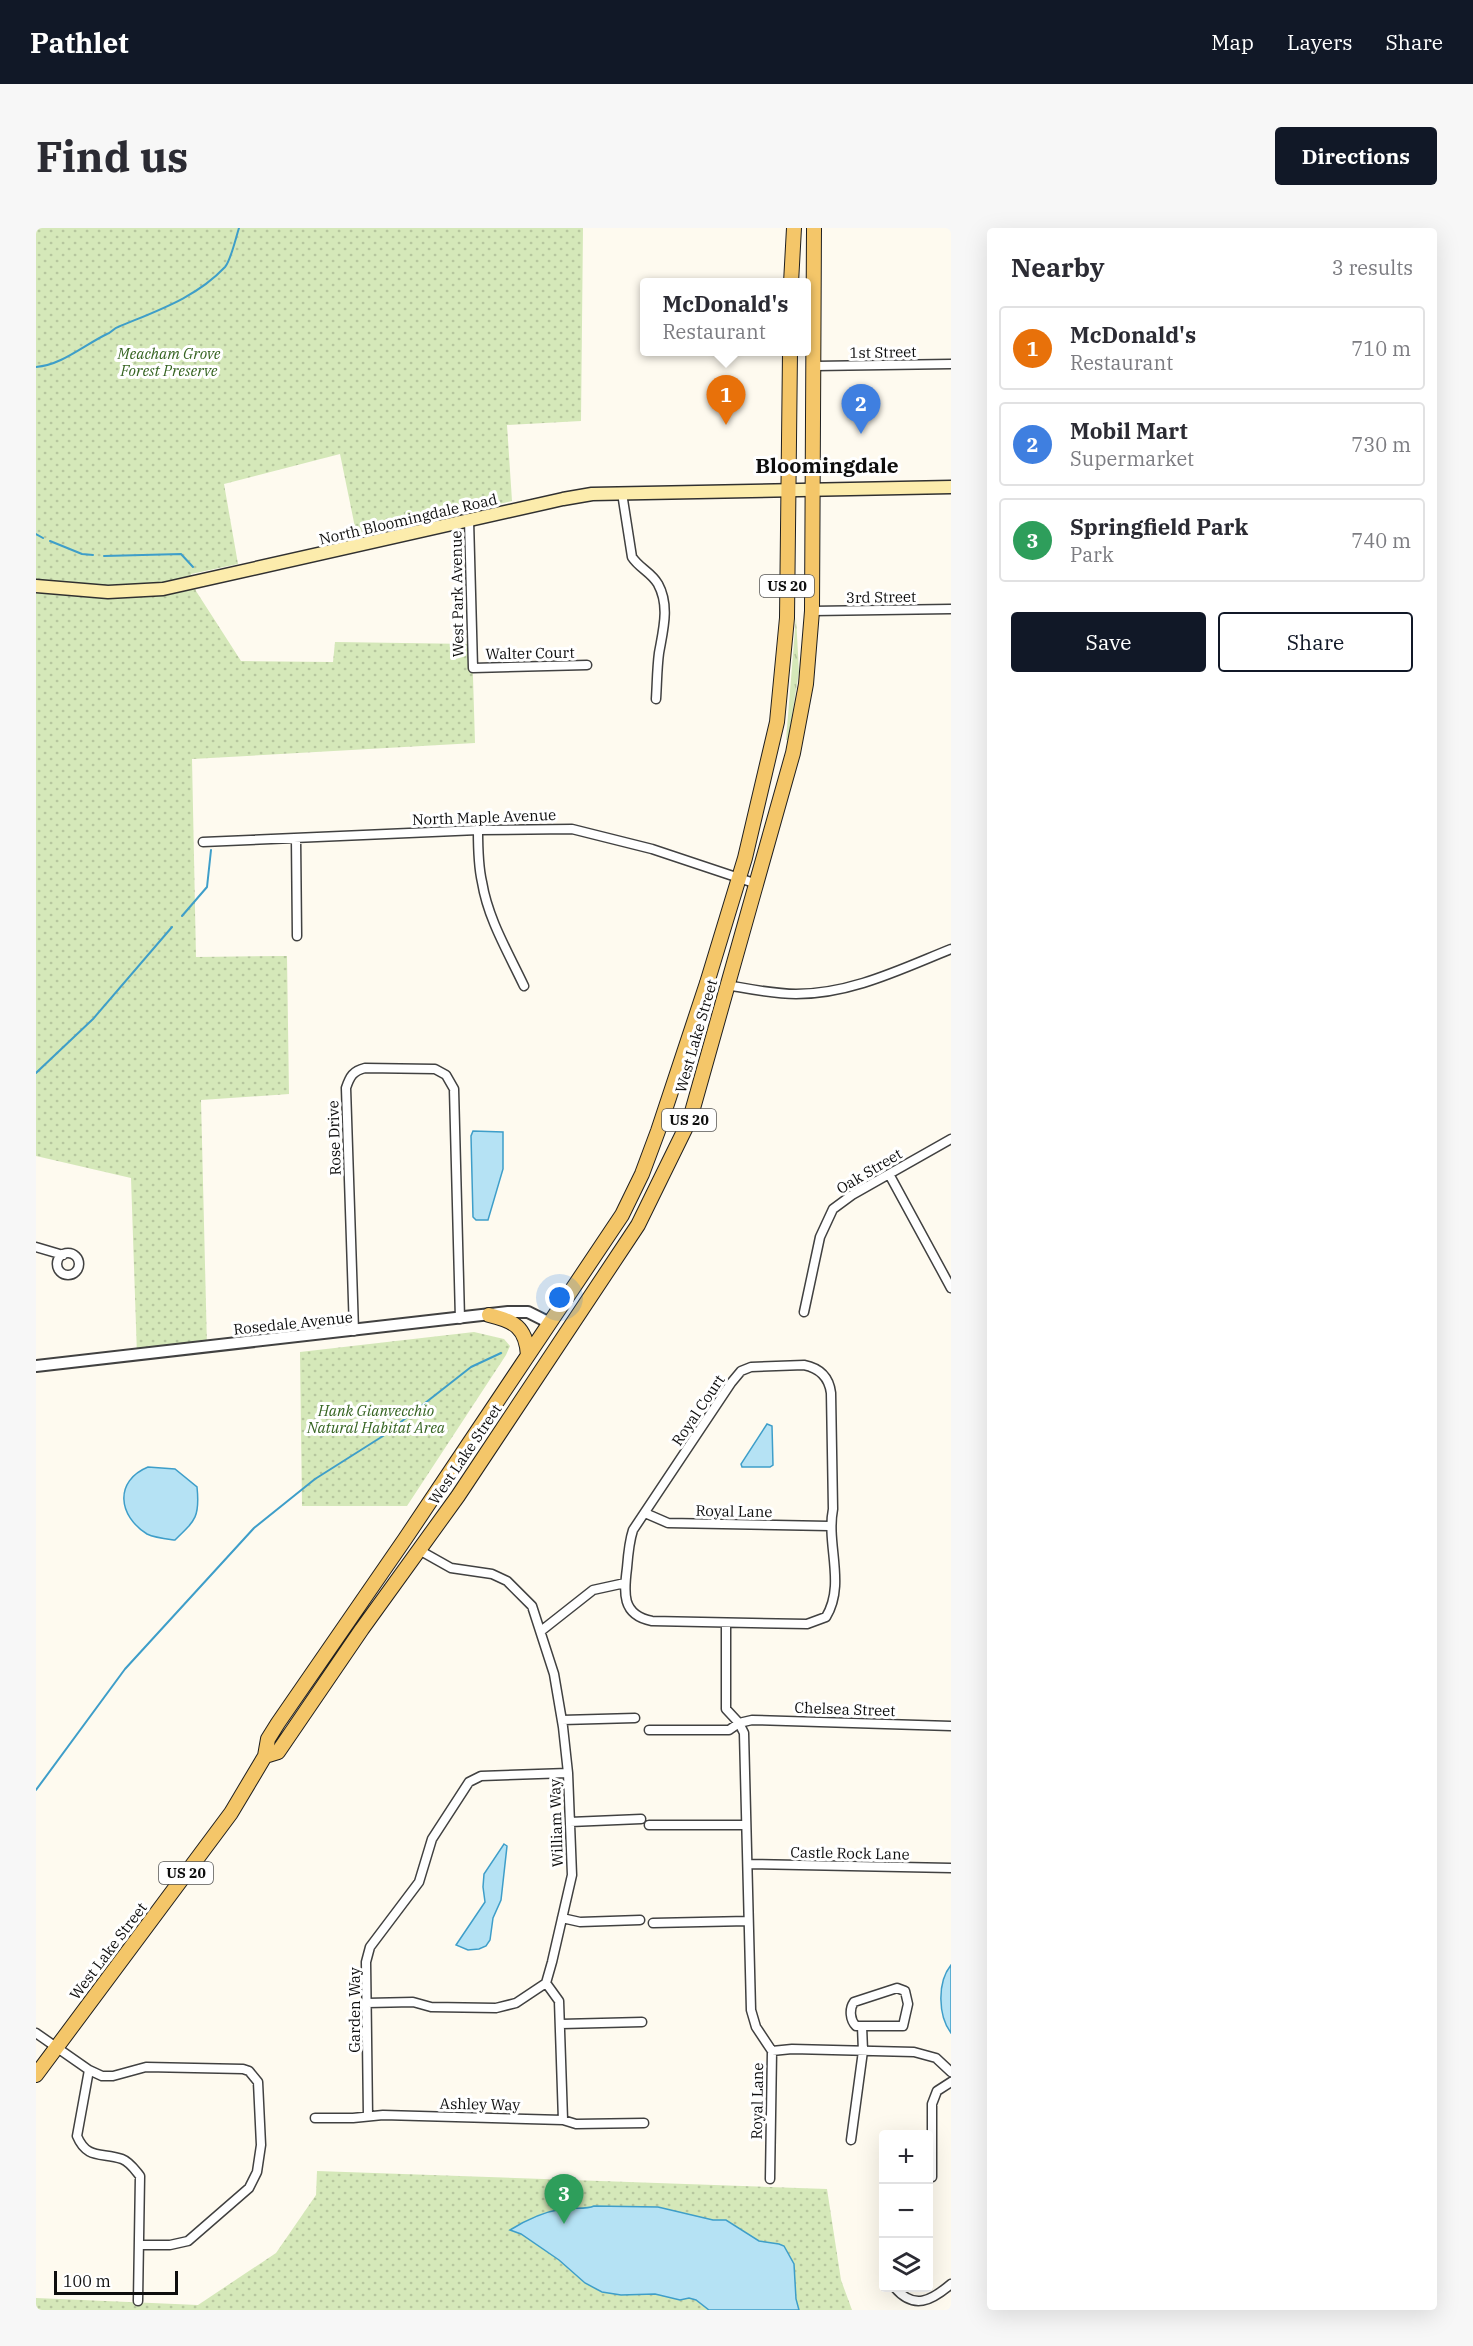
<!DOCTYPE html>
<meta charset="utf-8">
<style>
body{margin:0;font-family:"IBM Plex Serif",serif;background:#f7f7f7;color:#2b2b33}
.controls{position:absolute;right:18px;bottom:18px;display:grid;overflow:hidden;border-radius:6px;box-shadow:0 6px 24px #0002}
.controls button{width:54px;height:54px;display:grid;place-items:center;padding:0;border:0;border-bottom:2px solid #e1e1e2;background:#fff;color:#2b2b33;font:30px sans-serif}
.scale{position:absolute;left:18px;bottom:15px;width:124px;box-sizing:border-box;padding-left:6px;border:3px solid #0e0e0e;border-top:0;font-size:16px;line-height:21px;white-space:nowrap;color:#0e0e0e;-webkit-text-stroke:4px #fff;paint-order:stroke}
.you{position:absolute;left:524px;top:1070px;width:21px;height:21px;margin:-15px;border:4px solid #fff;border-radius:50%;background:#1a73e8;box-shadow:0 0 0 9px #1a73e833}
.badge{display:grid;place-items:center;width:39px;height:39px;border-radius:50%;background:#111827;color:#fff;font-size:20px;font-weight:700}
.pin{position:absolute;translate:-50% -50px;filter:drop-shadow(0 2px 3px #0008)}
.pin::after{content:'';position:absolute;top:32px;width:21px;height:18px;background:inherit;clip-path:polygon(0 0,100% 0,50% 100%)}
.popup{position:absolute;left:604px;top:50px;width:171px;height:78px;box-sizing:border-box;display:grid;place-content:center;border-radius:6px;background:#fff;filter:drop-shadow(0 2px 4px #0005);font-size:20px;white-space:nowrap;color:#7c7c81}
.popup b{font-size:22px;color:#2b2b33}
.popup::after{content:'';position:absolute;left:50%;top:100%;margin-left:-12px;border:12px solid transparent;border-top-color:#fff}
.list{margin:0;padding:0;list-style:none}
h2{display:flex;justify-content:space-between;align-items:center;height:78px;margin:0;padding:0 24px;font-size:26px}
h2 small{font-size:20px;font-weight:400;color:#7c7c81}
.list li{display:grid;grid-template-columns:39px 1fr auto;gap:18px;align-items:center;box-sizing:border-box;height:84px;margin:0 12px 12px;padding:0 12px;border:2px solid #e1e1e2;border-radius:6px}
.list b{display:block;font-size:22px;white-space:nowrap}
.list p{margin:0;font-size:20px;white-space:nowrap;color:#7c7c81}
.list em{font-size:20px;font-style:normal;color:#7c7c81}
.actions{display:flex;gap:12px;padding:18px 24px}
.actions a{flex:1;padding:14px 0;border:2px solid #111827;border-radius:6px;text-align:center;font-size:21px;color:#111827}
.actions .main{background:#111827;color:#fff}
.icon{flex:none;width:33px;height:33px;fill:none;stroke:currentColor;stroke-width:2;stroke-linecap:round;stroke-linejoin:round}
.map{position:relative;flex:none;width:915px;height:2082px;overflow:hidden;border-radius:6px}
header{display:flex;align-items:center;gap:36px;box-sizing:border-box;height:84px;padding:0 30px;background:#111827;color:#fff}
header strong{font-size:28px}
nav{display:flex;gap:33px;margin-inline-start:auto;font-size:21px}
.intro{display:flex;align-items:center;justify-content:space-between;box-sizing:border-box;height:144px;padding:0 36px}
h1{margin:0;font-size:42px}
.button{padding:15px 27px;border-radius:6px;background:#111827;color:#fff;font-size:21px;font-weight:700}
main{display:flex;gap:36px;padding:0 36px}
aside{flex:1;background:#fff;border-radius:6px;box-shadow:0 6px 24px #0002}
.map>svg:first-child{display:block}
</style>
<header>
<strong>Pathlet</strong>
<nav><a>Map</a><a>Layers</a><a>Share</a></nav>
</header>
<div class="intro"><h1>Find us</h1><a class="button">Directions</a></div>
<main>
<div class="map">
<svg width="915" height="2082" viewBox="0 0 915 2082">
<defs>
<pattern id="grass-tufts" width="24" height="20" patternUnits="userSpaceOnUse" patternTransform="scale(1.5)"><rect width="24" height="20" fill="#d5e8b9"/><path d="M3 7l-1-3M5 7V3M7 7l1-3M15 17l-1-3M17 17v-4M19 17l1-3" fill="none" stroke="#b6c69e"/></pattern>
<pattern id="park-dots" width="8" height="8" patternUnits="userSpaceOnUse" patternTransform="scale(1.5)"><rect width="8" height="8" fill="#d5e8b9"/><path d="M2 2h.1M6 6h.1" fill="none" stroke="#b6c69e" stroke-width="1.8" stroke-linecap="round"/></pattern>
</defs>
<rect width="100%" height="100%" fill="#fefaef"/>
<path fill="url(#grass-tufts)" d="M760,389L763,444L752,512H750Z"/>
<path fill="url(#park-dots)" d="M0,0H547L545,193L471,197L476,273L321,309L304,226L188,256L202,336L155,346L160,363L205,433L297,434L299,414L436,416L439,515L156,531L160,729L251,728L253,866L165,872L171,1119L101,1127L95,950L0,928Z
M438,1104L468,1111L474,1118L470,1127L371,1278H266L264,1124Z
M281,1943L791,1961L805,2052L816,2082H0V2070L162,2077L240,2025L280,1967Z"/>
<path fill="#b5e2f4" stroke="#3e9ec9" stroke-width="1.5" d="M437,903L467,904V941L452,992H440L437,989L435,908Z
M731,1196L736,1198L737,1237L734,1239H706L705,1236Z
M112,1239L139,1241L161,1259C164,1288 160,1292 139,1312C131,1311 119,1310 111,1306C82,1288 78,1253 112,1239Z
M468,1616L471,1618L465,1672L457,1690L454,1712L450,1718L443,1721L432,1722L420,1717L449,1674L447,1659L448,1646Z
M915,1737V1805C902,1788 901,1754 915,1737Z
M558,1978L622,1979L677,1992H690L723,2013L743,2016L748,2018L758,2036L760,2071L763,2082H673L660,2072L653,2070L644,2072L619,2066L585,2067L566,2064L549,2055L523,2032L485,2006L474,2002C490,1992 507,1984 526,1981C536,1979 550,1982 558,1978Z"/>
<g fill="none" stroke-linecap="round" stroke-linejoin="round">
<path stroke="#3e9ec9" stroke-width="2" d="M0,139C26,137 48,117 71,106C75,105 78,100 82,99C120,83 160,70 189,39C195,32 200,9 203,0
M0,306L7,310
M14,313L46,326L57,327
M68,328L145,326L157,339
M146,688L171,659L175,622
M0,845L57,791L136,699
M0,1562L89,1441L218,1300L279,1251L347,1208L435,1139L465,1125"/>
<defs>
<path id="minor" d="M779,138L915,136
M586,265L596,329C603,340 615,344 622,356C634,378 627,402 623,425C621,440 621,456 620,471
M433,292L437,440L551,437
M776,383L915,381
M442,602C442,619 442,637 446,654C452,691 472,724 488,758
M260,610L261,708
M167,614L442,602L536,601L616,621L721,656
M691,757C714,761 737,766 760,766C815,766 865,741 915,721
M853,946L915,1060
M0,1019L27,1027
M21 1036a11 11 0 1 1 22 0a11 11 0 1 1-22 0Z
M768,1084L784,1009L797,981L816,967L915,911
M318,1103L310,860C314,848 317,843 329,840L399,841L410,847L418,861L424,1091
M768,1137C783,1140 793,1149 795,1165L797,1281C790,1317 810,1356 790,1389L771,1396L616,1393C585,1387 588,1364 591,1340C592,1327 593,1314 597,1302L695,1155L705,1143L715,1139Z
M609,1285L632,1295L793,1298
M690,1395V1481L703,1495L708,1505L715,1782L720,1799L736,1823L734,1951
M505,1403L557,1362L589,1355
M526,1492L599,1490
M613,1502H693L703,1495L716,1492L915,1498
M534,1594L605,1591
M613,1597H710
M712,1636L915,1640
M526,1690L544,1694L604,1692
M617,1695L712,1693
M510,1755L523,1773L527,1892
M331,1775L377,1774L395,1779L460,1780L480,1775L510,1755L516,1734L536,1647L532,1545L527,1499L518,1446L496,1378L471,1353L456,1346L415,1340L383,1322
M525,1796L606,1794
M0,1805L53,1842L41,1908C51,1932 66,1924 86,1931C94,1934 99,1942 104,1948L102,2073
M736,1823L756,1821L878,1824L900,1830L915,1844
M53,1842L66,1848H77L110,1839L207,1841L213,1843L222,1854L225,1917L221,1944L213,1960L152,2013L134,2017H103
M332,1888L330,1734L334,1719L383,1654L396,1611L433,1554L445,1548L532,1545
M279,1890H317L347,1887L527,1892L540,1896L608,1895
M815,1912L827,1823L826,1798H867L872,1776L869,1763L861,1760L818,1774C813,1781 814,1792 820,1798H826
M896,1949V1876L901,1863L915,1854
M859,2060C878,2082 895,2073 915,2056"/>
<path id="tertiary" d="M0,1138L472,1084H492L514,1095"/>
<path id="secondary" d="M0,358L72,364L127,361L527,271L556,266L915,259"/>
<path id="primary" d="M755,55L758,0
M453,1087C478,1093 490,1099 492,1127
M229,1528L242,1524L326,1401L422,1268L602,997L654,891L757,525L770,456L776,383L778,0
M0,1847L195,1585L229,1528L232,1511L242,1495L369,1311L586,987L606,946L622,903L671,755L709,630L741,494L751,390L754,124"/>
</defs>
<use href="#minor" stroke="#414141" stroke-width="11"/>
<use href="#tertiary" stroke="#414141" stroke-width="14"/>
<use href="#secondary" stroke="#303030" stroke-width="15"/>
<use href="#primary" stroke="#1f1f1f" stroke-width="16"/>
<use href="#minor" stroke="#fff" stroke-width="8"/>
<use href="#tertiary" stroke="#fff" stroke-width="10"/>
<use href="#secondary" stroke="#fcecac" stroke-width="12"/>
<use href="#primary" stroke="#f4c669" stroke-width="14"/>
</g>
<g text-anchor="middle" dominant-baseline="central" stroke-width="6" stroke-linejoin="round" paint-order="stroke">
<g fill="#fff" stroke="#565656" stroke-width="1.5">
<rect x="724" y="347" width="54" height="22" rx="4.5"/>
<rect x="626" y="881" width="54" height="22" rx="4.5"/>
<rect x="123" y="1634" width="54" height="22" rx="4.5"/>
</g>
<g font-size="14" font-weight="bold" fill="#0e0e0e">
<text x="751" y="358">US 20</text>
<text x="653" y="892">US 20</text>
<text x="150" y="1645">US 20</text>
</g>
<g font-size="15" fill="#0e0e0e" stroke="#fff">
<text transform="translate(847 124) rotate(-1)">1st Street</text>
<text transform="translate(372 291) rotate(-13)">North Bloomingdale Road</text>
<text transform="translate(421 366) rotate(-91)">West Park Avenue</text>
<text transform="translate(845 369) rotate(-1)">3rd Street</text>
<text transform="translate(494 425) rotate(-1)">Walter Court</text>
<text transform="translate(448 589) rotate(-2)">North Maple Avenue</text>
<text transform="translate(660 808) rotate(-74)">West Lake Street</text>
<text transform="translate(298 910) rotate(-92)">Rose Drive</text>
<text transform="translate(833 943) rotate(-31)">Oak Street</text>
<text transform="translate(257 1095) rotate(-6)">Rosedale Avenue</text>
<text transform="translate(662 1182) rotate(-56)">Royal Court</text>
<text transform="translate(429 1226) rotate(-56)">West Lake Street</text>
<text transform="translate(698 1283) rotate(1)">Royal Lane</text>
<text transform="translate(809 1481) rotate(2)">Chelsea Street</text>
<text transform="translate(520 1595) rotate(-92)">William Way</text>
<text transform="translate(814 1625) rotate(1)">Castle Rock Lane</text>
<text transform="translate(72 1723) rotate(-53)">West Lake Street</text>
<text transform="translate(318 1782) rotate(-90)">Garden Way</text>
<text transform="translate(721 1873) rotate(-89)">Royal Lane</text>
<text transform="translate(444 1876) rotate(1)">Ashley Way</text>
</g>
<g font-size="15" font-style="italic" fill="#346320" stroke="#fff">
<text x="133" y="125">Meacham Grove<tspan x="133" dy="17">Forest Preserve</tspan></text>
<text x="340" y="1182">Hank Gianvecchio<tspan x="340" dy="17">Natural Habitat Area</tspan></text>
</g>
<g font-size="21" font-weight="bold" fill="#0e0e0e" stroke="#fff">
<text x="791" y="237">Bloomingdale</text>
</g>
</g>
</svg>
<div class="controls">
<button>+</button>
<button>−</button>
<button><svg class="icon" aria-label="layers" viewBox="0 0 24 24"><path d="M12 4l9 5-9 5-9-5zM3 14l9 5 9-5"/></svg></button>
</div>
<div class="scale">100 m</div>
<div class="you"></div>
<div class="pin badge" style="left:690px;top:197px;background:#e8710a">1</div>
<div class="popup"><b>McDonald's</b>Restaurant</div>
<div class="pin badge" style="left:825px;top:206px;background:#3f7fe0">2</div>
<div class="pin badge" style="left:528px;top:1996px;background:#2e9e5b">3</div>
</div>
<aside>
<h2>Nearby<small>3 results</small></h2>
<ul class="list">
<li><span class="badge" style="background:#e8710a">1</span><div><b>McDonald's</b><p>Restaurant</p></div><em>710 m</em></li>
<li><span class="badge" style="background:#3f7fe0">2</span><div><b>Mobil Mart</b><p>Supermarket</p></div><em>730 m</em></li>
<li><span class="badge" style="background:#2e9e5b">3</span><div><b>Springfield Park</b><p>Park</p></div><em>740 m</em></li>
</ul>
<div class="actions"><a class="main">Save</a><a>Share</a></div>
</aside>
</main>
